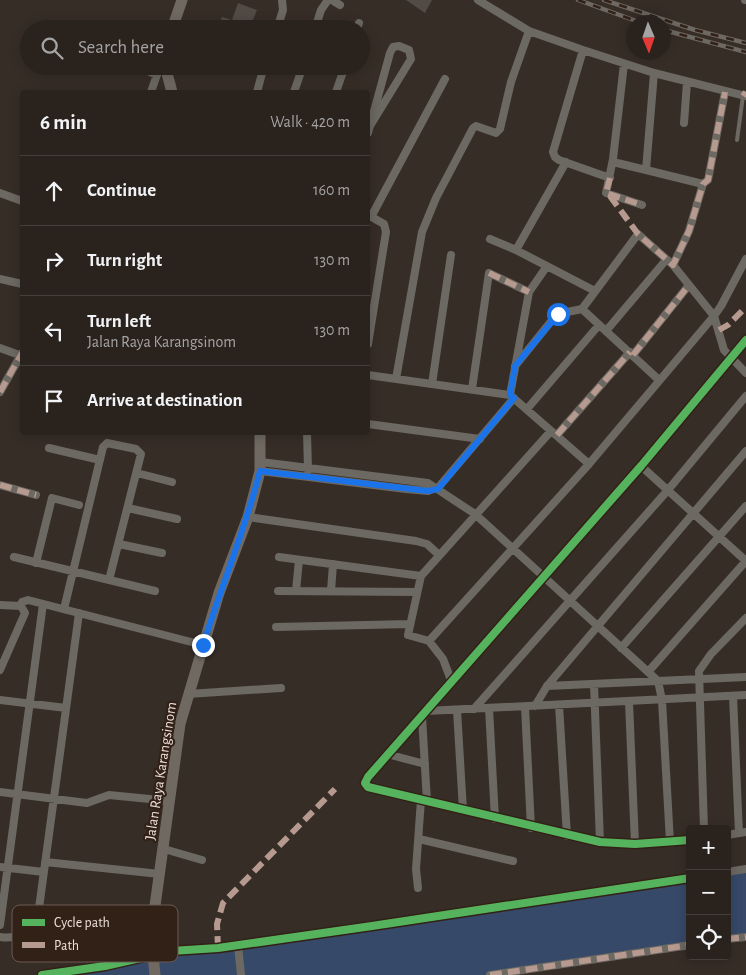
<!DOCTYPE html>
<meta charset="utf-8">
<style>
body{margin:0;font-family:"Alegreya Sans",sans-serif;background:#312a26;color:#f1f3f6}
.controls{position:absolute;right:15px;bottom:15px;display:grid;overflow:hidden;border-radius:5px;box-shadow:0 2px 12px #0003}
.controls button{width:45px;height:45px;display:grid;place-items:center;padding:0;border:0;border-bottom:1px solid #453f3b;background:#29221d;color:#f1f3f6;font:25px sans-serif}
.compass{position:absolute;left:626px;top:15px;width:45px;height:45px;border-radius:50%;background:#29221d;box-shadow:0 2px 12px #0003;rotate:178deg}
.stop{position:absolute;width:15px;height:15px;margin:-11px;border:4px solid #1a73e8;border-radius:50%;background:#fff}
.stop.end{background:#1a73e8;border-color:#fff;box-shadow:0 1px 5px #0008}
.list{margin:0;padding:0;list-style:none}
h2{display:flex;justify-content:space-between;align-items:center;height:65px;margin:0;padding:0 20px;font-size:21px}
h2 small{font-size:16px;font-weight:400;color:#a5a4a4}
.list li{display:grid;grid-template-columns:32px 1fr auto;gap:15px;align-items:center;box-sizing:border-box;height:70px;padding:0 20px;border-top:1px solid #453f3b}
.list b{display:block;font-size:19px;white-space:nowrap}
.list p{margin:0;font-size:16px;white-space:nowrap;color:#a5a4a4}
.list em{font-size:16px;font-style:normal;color:#a5a4a4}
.icon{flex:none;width:28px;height:28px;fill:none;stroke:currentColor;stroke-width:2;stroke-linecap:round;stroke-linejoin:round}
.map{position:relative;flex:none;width:746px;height:975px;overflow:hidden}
.search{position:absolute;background:#29221d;box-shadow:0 2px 12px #0003;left:20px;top:20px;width:350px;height:55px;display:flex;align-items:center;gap:12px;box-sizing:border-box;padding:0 18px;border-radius:28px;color:#a5a4a4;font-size:19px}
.panel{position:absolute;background:#29221d;box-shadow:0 2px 12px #0003;left:20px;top:90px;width:350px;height:345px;border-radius:5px}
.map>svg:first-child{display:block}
</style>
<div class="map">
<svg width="746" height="975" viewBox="0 0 746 975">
<rect width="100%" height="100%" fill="#372d27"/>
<path fill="#374969" d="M746,868V937L727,939V871Z
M690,877V945L490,975H42Z"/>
<path fill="#524a45" d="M406,0H432L425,13Z
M238,3L257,10L249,29H218L222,17L232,20Z
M135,20L158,28L157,29H132Z"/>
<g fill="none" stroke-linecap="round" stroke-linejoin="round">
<path stroke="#6c6862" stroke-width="4" d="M737,140L743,96"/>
<path stroke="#6c6862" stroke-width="8" d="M332,0L340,5
M478,0L529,31L583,50L654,73L746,96
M745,0H746
M277,29L283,10L282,0
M315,29L321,10L328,0
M357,29L359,23
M583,50L553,152L555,157L559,160L610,178
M624,64L613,159L606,193L642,205
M137,66L157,75
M654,73L646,170L703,184
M151,92L160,66
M257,92L264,66
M294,92L303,66
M336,92L345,66
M684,123L687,82
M368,133L390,53L393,47L399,46L409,50L411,59L370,126
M613,162L646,170
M0,193L22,201
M371,217L445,79
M490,239L516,250L595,291
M516,250L566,162
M673,265L689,231L703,184L708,180L725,92
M0,279L22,284
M582,309L638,234L673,265L714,316L724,350L746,373
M606,331L666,260
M368,344L386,232L384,224L368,215
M0,348L22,356
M633,355L689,285
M515,366L557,314L582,309L659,380
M368,375L510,395L589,464
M396,379L422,232L436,198L473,128L476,126L496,133L500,129L511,82L529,31
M432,384L451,255
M472,389L489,273L529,292
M0,392L22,353
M510,395L529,292L547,266
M527,409L599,325
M368,424L480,439
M307,432L308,470
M557,435L630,352
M49,448L100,460
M261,462L428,483L475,514L658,681L662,700L670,842
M641,466L746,561
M260,471L406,489L428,491L433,489
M137,473L172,482
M0,485L36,495
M437,489L514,398
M128,508L177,519
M248,517L416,541L427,544L439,555
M119,544L162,553
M14,557L155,591
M279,557L421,576
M36,563L52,498L79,505
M278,591L417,592
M296,591L299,560
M331,591L333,564
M0,605L21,606
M64,609L103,447L107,443L136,449L141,454L109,580
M276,627L410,624
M429,641L589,464L714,316L721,306L746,259
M621,648L746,506
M0,670L25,613L21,606L22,602L28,600L203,645
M648,672L746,561
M451,680L443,659L429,641L408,635L421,576L551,431
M594,684L600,842
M547,686L746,677
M188,694L281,688
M733,696L739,833
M0,700L66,708
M629,702L635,844
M559,705L567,836
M535,706L547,686L746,451
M525,707L531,828
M489,708L495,819
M474,709L668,490L746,396
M457,710L463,810
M426,711L746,695
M422,716L427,802
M387,754L425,764
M0,792L87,803L109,795L170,801
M704,829L699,671L711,654L746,618
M727,835L746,832
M419,839L513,861
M690,840L635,844L600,842L368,787L365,783L368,777L641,466L746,340
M164,849L202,860
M45,862L160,874
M0,867L44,872
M727,872L746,869
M418,888L416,869L421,800
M0,925L43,604
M0,937C12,939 33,935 37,923L79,613
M727,939L746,937
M238,945L241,975
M42,975L105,966L171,951L218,948L372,926L690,878
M490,975L690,945"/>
<path stroke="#6f6962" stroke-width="11" d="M172,29L182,0
M165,66L172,92
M155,975L153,955L154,913L180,724L219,593L248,517L260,471V432"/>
<defs>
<path id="rail" d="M578,0L639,22
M604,0L695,30L746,43
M664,30L746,52"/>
</defs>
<use href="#rail" stroke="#6d6862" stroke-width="4.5"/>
<use href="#rail" stroke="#322117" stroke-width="2.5" stroke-dasharray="8" stroke-linecap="butt"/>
<path stroke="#b69a8f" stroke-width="6" stroke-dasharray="12 6" stroke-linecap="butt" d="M743,96L746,92
M610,178L606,193L642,205
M610,196L638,234L673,265L689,231L703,184L708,180L725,92
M489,273L529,292
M719,330L728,325L746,307
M633,355L689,285
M0,392L22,353
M557,435L630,352
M0,485L36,495
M727,939L746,937
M218,948L217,924L223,903L335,789
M490,975L690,945"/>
<defs>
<path id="cycleway" d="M690,840L635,844L600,842L368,787L365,783L368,777L641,466L746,340
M42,975L105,966L171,951L218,948L372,926L690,878"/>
</defs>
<use href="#cycleway" stroke="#322117" stroke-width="11"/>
<use href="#cycleway" stroke="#56b35d" stroke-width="8"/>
</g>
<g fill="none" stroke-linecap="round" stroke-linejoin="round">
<path stroke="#1a73e8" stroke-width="6" d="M203,645C221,587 245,530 260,471L428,491L438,489L514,398L510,395L515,366L558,314"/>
</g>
<g text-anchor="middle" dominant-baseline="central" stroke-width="4.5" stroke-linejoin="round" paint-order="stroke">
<g font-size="15" fill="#ede1da" stroke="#322117">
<text transform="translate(161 771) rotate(-81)">Jalan Raya Karangsinom</text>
</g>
</g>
<rect x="12" y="905" width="166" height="57" rx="8" fill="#322117" stroke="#6a5b52" stroke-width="1"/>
<rect x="22" y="919" width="23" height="7" fill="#56b35d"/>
<rect x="22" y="942" width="23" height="6" fill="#b69a8f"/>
<g font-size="14" fill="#ede1da">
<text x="54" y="927">Cycle path</text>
<text x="54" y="950">Path</text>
</g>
</svg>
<div class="controls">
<button>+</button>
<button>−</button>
<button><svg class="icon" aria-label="locate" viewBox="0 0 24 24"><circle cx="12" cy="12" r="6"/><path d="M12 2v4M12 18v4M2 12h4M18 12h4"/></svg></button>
</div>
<svg class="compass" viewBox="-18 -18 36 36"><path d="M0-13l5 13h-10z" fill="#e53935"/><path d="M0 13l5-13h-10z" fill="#a5a4a4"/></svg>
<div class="stop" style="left:558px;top:314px"></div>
<div class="stop end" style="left:203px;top:645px"></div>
<div class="search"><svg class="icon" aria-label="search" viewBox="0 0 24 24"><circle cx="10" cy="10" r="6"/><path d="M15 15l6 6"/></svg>Search here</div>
<section class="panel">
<h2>6 min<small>Walk · 420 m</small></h2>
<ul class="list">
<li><svg class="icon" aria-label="ahead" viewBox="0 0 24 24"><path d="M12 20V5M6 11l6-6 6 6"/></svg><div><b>Continue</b></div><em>160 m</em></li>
<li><svg class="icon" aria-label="right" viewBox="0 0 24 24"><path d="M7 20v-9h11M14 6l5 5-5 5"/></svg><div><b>Turn right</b></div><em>130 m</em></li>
<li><svg class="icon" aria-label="left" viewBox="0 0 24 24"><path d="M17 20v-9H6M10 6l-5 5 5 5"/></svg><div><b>Turn left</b><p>Jalan Raya Karangsinom</p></div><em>130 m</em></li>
<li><svg class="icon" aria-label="arrive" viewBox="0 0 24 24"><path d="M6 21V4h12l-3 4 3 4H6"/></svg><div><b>Arrive at destination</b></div></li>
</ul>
</section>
</div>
